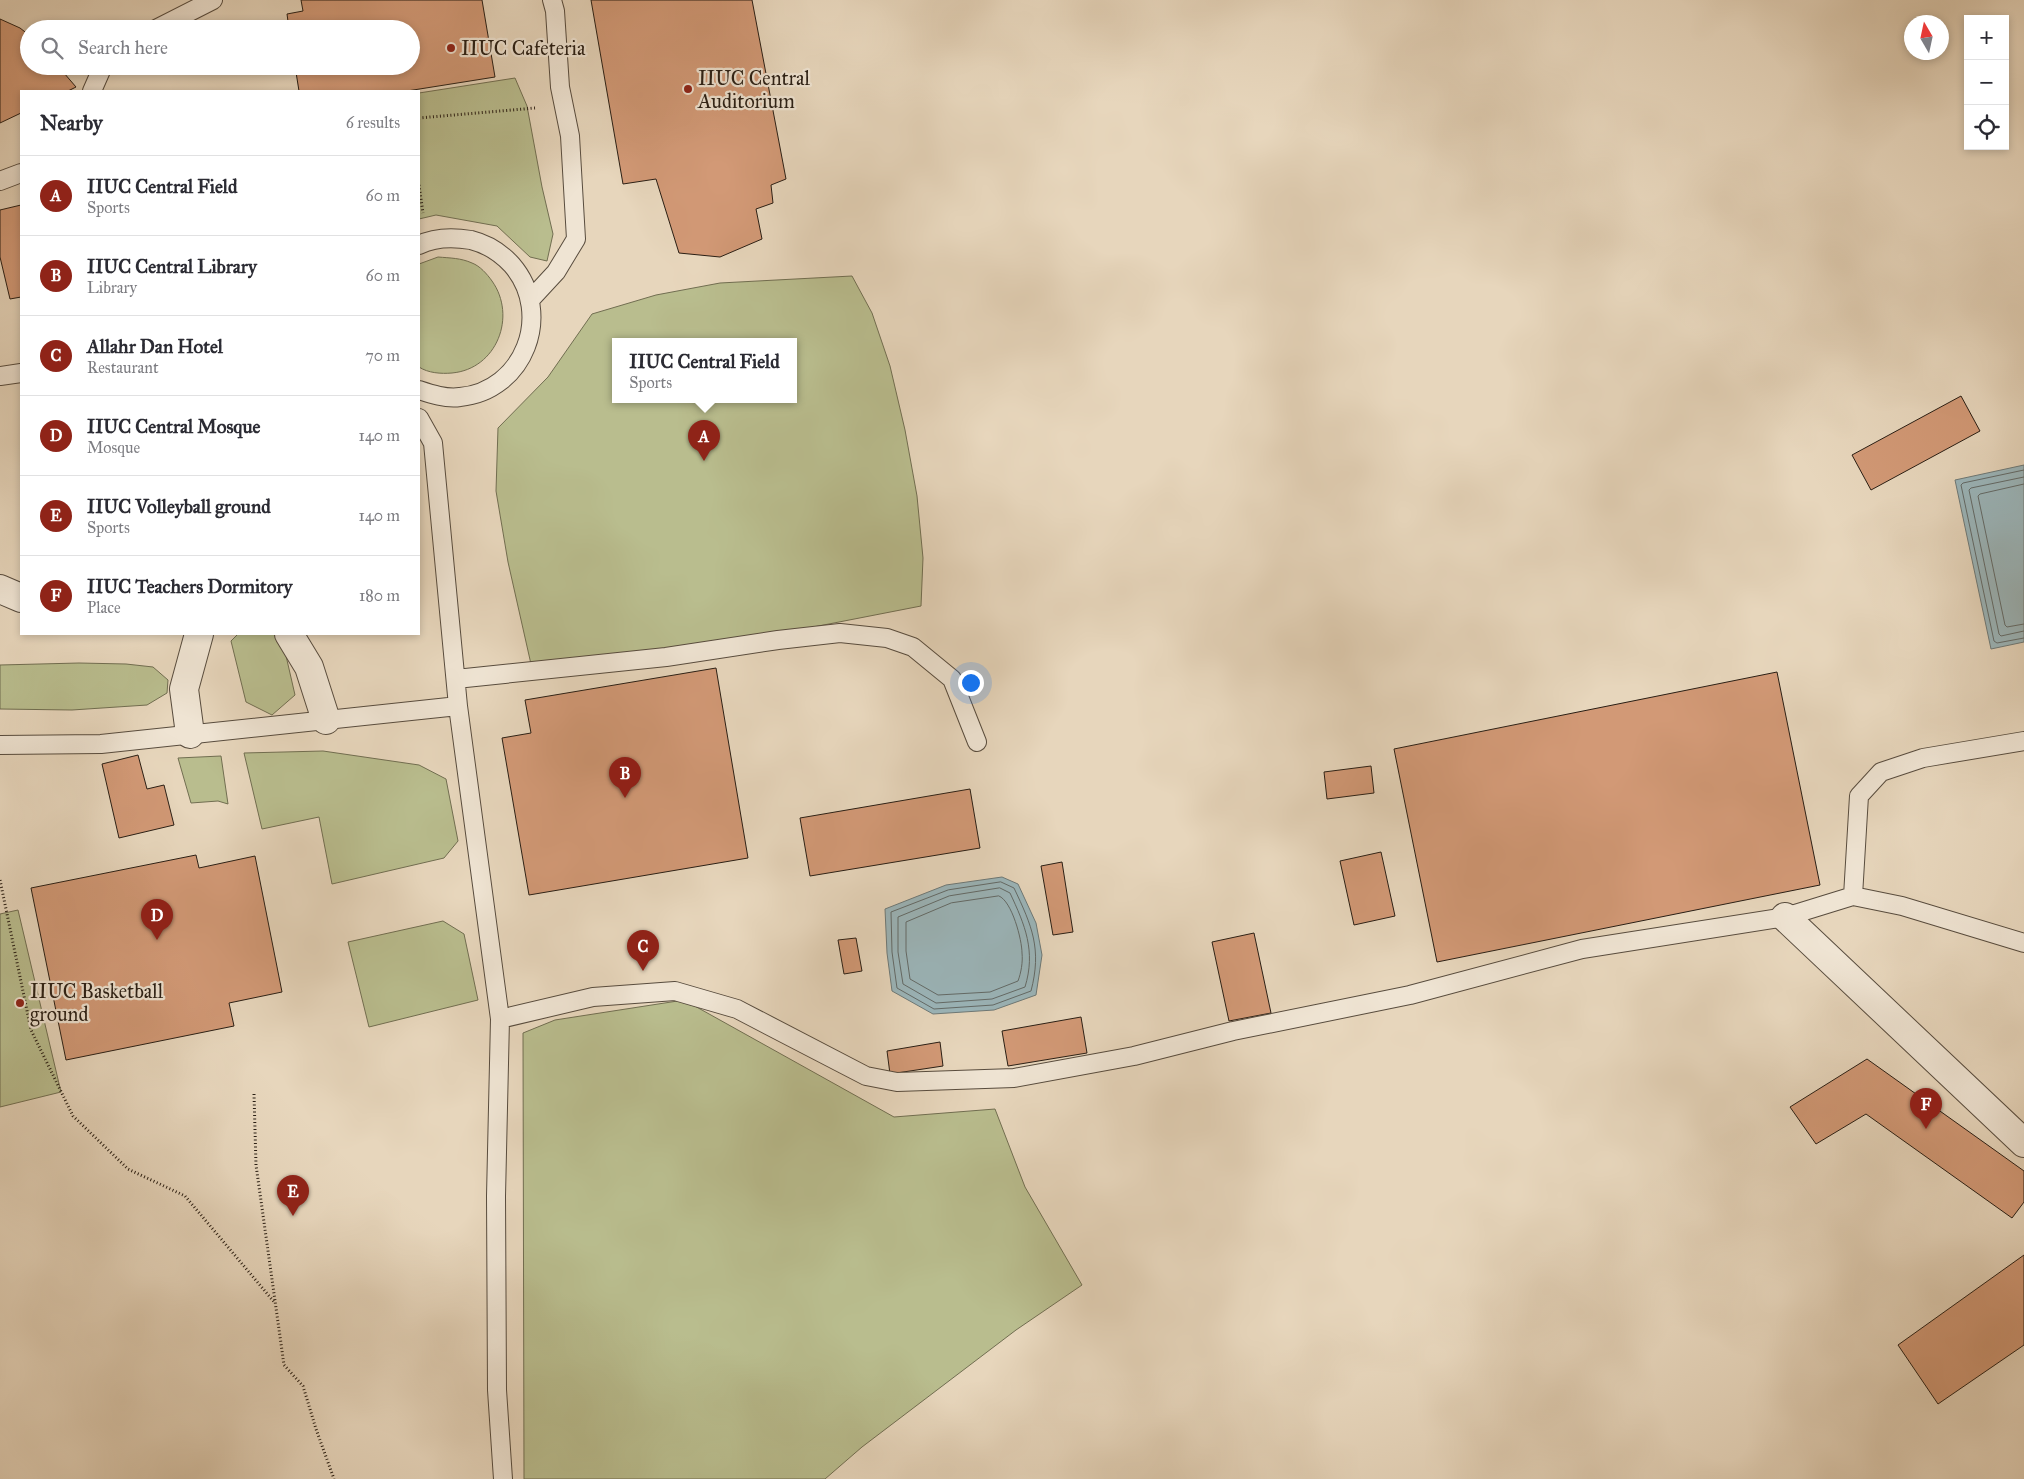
<!DOCTYPE html>
<meta charset="utf-8">
<style>
body{margin:0;font-family:"IM FELL Great Primer",serif;background:#f7f7f7;color:#2b2b33}
.controls{position:absolute;right:15px;top:15px;display:grid;overflow:hidden;border-radius:0px;box-shadow:0 2px 8px #0003}
.controls button{width:45px;height:45px;display:grid;place-items:center;padding:0;border:0;border-bottom:1px solid #e1e1e2;background:#fff;color:#2b2b33;font:25px sans-serif}
.compass{position:absolute;left:1904px;top:15px;width:45px;height:45px;border-radius:50%;background:#fff;box-shadow:0 2px 8px #0003;rotate:351deg}
.you{position:absolute;left:970px;top:682px;width:18px;height:18px;margin:-12px;border:4px solid #fff;border-radius:50%;background:#1a73e8;box-shadow:0 0 0 8px #1a73e833}
.badge{display:grid;place-items:center;width:32px;height:32px;border-radius:50%;background:#8f2418;color:#fff;font-size:16px;font-weight:700}
.pin{position:absolute;translate:-50% -41px;filter:drop-shadow(0 1px 2px #0008)}
.pin::after{content:'';position:absolute;top:26px;width:18px;height:15px;background:inherit;clip-path:polygon(0 0,100% 0,50% 100%)}
.popup{position:absolute;left:612px;top:338px;width:185px;height:65px;box-sizing:border-box;display:grid;place-content:center;border-radius:0px;background:#fff;filter:drop-shadow(0 1px 4px #0005);font-size:16px;white-space:nowrap;color:#7c7c81}
.popup b{font-size:19px;color:#2b2b33}
.popup::after{content:'';position:absolute;left:50%;top:100%;margin-left:-10px;border:10px solid transparent;border-top-color:#fff}
.list{margin:0;padding:0;list-style:none}
h2{display:flex;justify-content:space-between;align-items:center;height:65px;margin:0;padding:0 20px;font-size:21px}
h2 small{font-size:16px;font-weight:400;color:#7c7c81}
.list li{display:grid;grid-template-columns:32px 1fr auto;gap:15px;align-items:center;box-sizing:border-box;height:80px;padding:0 20px;border-top:1px solid #e1e1e2}
.list b{display:block;font-size:19px;white-space:nowrap}
.list p{margin:0;font-size:16px;white-space:nowrap;color:#7c7c81}
.list em{font-size:16px;font-style:normal;color:#7c7c81}
.icon{flex:none;width:28px;height:28px;fill:none;stroke:currentColor;stroke-width:2;stroke-linecap:round;stroke-linejoin:round}
.map{position:relative;flex:none;width:2024px;height:1479px;overflow:hidden}
.search{position:absolute;background:#fff;box-shadow:0 2px 8px #0003;left:20px;top:20px;width:400px;height:55px;display:flex;align-items:center;gap:12px;box-sizing:border-box;padding:0 18px;border-radius:28px;color:#7c7c81;font-size:19px}
.panel{position:absolute;background:#fff;box-shadow:0 2px 8px #0003;left:20px;top:90px;width:400px;height:545px;border-radius:0px}
.map>svg:first-child{display:block}
</style>
<div class="map">
<svg width="2024" height="1479" viewBox="0 0 2024 1479">
<rect width="100%" height="100%" fill="#e7d6bc"/>
<filter id="stains"><feTurbulence type="fractalNoise" baseFrequency=".004" numOctaves="4"/><feColorMatrix values="0 0 0 0 .2 0 0 0 0 .09 0 0 0 0 .02 0 0 0 .5 -.17"/></filter>
<radialGradient id="worn" r=".72"><stop offset=".6" stop-color="#630" stop-opacity="0"/><stop offset="1" stop-color="#630" stop-opacity=".3"/></radialGradient>
<path fill="#b9bd8e" stroke="#716e51" fill-rule="evenodd" d="M515,78L527,106L542,187L553,234L547,261L530,257L497,226L436,215L419,219V93Z
M438,257C450,258 461,258 472,263C480,266 487,274 492,281C517,316 497,369 452,373C441,374 428,373 419,367V264Z
M852,276L872,313L890,366L905,430L917,496L923,558L921,606L798,630L533,673L508,562L496,491L498,428L548,377L592,314L656,295L720,283ZM615,342H793V400H615Z
M238,634H281L295,695L272,715L246,702L231,641Z
M79,663L126,664L153,667L168,680L167,693L147,705L72,710L0,709V665Z
M323,751L419,765L446,779L458,841L444,858L332,884L319,817L262,829L244,753Z
M221,756L228,804L218,801L191,803L178,758Z
M18,910L61,1092L0,1107V914Z
M443,921L464,934L478,1000L369,1027L348,942Z
M684,1000L894,1117L995,1109L1025,1187L1082,1285L1016,1330L862,1447L825,1479H524L523,1033L555,1020Z"/>
<path fill="#9bb6bb" stroke="#6d7978" d="M2024,465V642L1991,649L1955,480Z
M1002,877L1018,884L1036,923L1042,955L1036,995L994,1010L933,1014L892,991L887,953L885,909L946,885Z"/>
<g fill="none" stroke-linecap="round" stroke-linejoin="round">
<path stroke="#626a68" stroke-width="1" d="M2024,470L1963,483L1961,485L1994,641L1997,643L2024,638
M2024,477L1971,488L1969,490L1999,634L2001,636L2024,631
M2024,484L1980,494L1978,496L2005,625L2007,627L2024,624
M1001,882L1014,888C1032,926 1042,949 1031,991L993,1005L934,1009L897,988L892,952L891,912L948,890Z
M1000,888L1010,893C1025,925 1036,951 1025,987L992,999L936,1003L903,984L898,952V917L949,896Z
M999,896C1012,901 1022,940 1022,953C1023,962 1021,973 1018,981L990,992L938,995L910,979L906,951V922L951,903Z"/>
</g>
<path fill="#d29976" stroke="#291e14" d="M301,0H482L495,77L407,91H299L295,66H411V29H289L287,14L303,11Z
M591,0H752L786,179L771,185L773,203L756,209L762,239L720,257L679,253L656,179L623,184Z
M0,19L20,28L29,35V66H58L76,87L68,91H21V113L0,123Z
M21,205V297L10,299L0,257V210Z
M1961,396L1980,431L1871,490L1852,455Z
M716,668L748,858L529,895L502,738L531,733L525,700Z
M1777,672L1820,885L1437,962L1394,749Z
M138,755L147,789L164,785L174,825L119,838L102,764Z
M1371,766L1374,793L1327,799L1324,772Z
M970,789L980,848L810,876L800,818Z
M1381,852L1395,916L1354,925L1340,861Z
M196,855L199,868L255,856L282,992L229,1003L234,1026L66,1060L31,888Z
M1062,862L1073,932L1053,935L1041,866Z
M1254,933L1271,1013L1229,1021L1212,942Z
M856,938L862,971L844,974L838,940Z
M1081,1017L1087,1053L1008,1066L1002,1031Z
M940,1042L943,1066L890,1074L887,1051Z
M1867,1059L2024,1171V1202L2012,1218L1866,1114L1816,1144L1790,1107Z
M2024,1255V1345L1938,1404L1898,1345Z"/>
<g fill="none" stroke-linecap="round" stroke-linejoin="round">
<defs>
<path id="lane" d="M156,29L213,0
M92,91L103,66
M0,181L21,173
M419,245C435,237 453,237 471,240C487,244 501,253 512,265C554,314 524,391 460,397C446,399 431,394 419,390
M531,299L556,272L576,239L570,136L560,87L555,11L552,0
M0,376L21,373
M419,418L433,443L458,706
M456,679L666,657L778,640L840,633L887,638L913,647L952,679L977,742
M0,745L101,744L458,706L500,1019L496,1196L497,1390L503,1479
M1853,896L1859,796L1881,772L1923,758L2024,741
M500,1019L593,997L675,991L737,1009L866,1076L897,1082L1014,1078L1134,1056L1233,1031L1410,995L1582,949L1785,917L1853,896L1902,906L2024,943"/>
<path id="street" d="M0,589L21,598
M289,634L309,667L326,720
M190,734L184,689L199,634
M1785,917L2024,1143"/>
</defs>
<use href="#lane" stroke="#584c3e" stroke-width="20"/>
<use href="#street" stroke="#584c3e" stroke-width="30"/>
<path stroke="#291e14" stroke-width="3" stroke-dasharray="1 2.5" stroke-linecap="butt" d="M419,118L535,108
M419,185L423,213
M0,880L31,1030L73,1116L128,1169L185,1196L275,1303
M254,1094L256,1165L284,1365L303,1386L316,1429L334,1479"/>
<use href="#lane" stroke="#efe4d3" stroke-width="18"/>
<use href="#street" stroke="#efe4d3" stroke-width="28"/>
</g>
<g fill="#8f2418" stroke="#efe4d3" stroke-width="2">
<circle cx="451" cy="48" r="5"/>
<circle cx="688" cy="89" r="5"/>
<circle cx="20" cy="1003" r="5"/>
</g>
<g text-anchor="middle" dominant-baseline="central" stroke-width="4.5" stroke-linejoin="round" paint-order="stroke">
<g font-size="20" fill="#291e14" stroke="#efe4d3" text-anchor="start">
<text x="461" y="48">IIUC Cafeteria</text>
<text x="698" y="78">IIUC Central<tspan x="698" dy="23">Auditorium</tspan></text>
<text x="30" y="991">IIUC Basketball<tspan x="30" dy="23">ground</tspan></text>
</g>
</g>
<rect width="100%" height="100%" filter="url(#stains)"/>
<rect width="100%" height="100%" fill="url(#worn)"/>
</svg>
<div class="controls">
<button>+</button>
<button>−</button>
<button><svg class="icon" aria-label="locate" viewBox="0 0 24 24"><circle cx="12" cy="12" r="6"/><path d="M12 2v4M12 18v4M2 12h4M18 12h4"/></svg></button>
</div>
<svg class="compass" viewBox="-18 -18 36 36"><path d="M0-13l5 13h-10z" fill="#e53935"/><path d="M0 13l5-13h-10z" fill="#7c7c81"/></svg>
<div class="you"></div>
<div class="pin badge" style="left:704px;top:461px">A</div>
<div class="popup"><b>IIUC Central Field</b>Sports</div>
<div class="pin badge" style="left:625px;top:798px">B</div>
<div class="pin badge" style="left:643px;top:971px">C</div>
<div class="pin badge" style="left:157px;top:940px">D</div>
<div class="pin badge" style="left:293px;top:1216px">E</div>
<div class="pin badge" style="left:1926px;top:1129px">F</div>
<div class="search"><svg class="icon" aria-label="search" viewBox="0 0 24 24"><circle cx="10" cy="10" r="6"/><path d="M15 15l6 6"/></svg>Search here</div>
<section class="panel">
<h2>Nearby<small>6 results</small></h2>
<ul class="list">
<li><span class="badge">A</span><div><b>IIUC Central Field</b><p>Sports</p></div><em>60 m</em></li>
<li><span class="badge">B</span><div><b>IIUC Central Library</b><p>Library</p></div><em>60 m</em></li>
<li><span class="badge">C</span><div><b>Allahr Dan Hotel</b><p>Restaurant</p></div><em>70 m</em></li>
<li><span class="badge">D</span><div><b>IIUC Central Mosque</b><p>Mosque</p></div><em>140 m</em></li>
<li><span class="badge">E</span><div><b>IIUC Volleyball ground</b><p>Sports</p></div><em>140 m</em></li>
<li><span class="badge">F</span><div><b>IIUC Teachers Dormitory</b><p>Place</p></div><em>180 m</em></li>
</ul>
</section>
</div>
